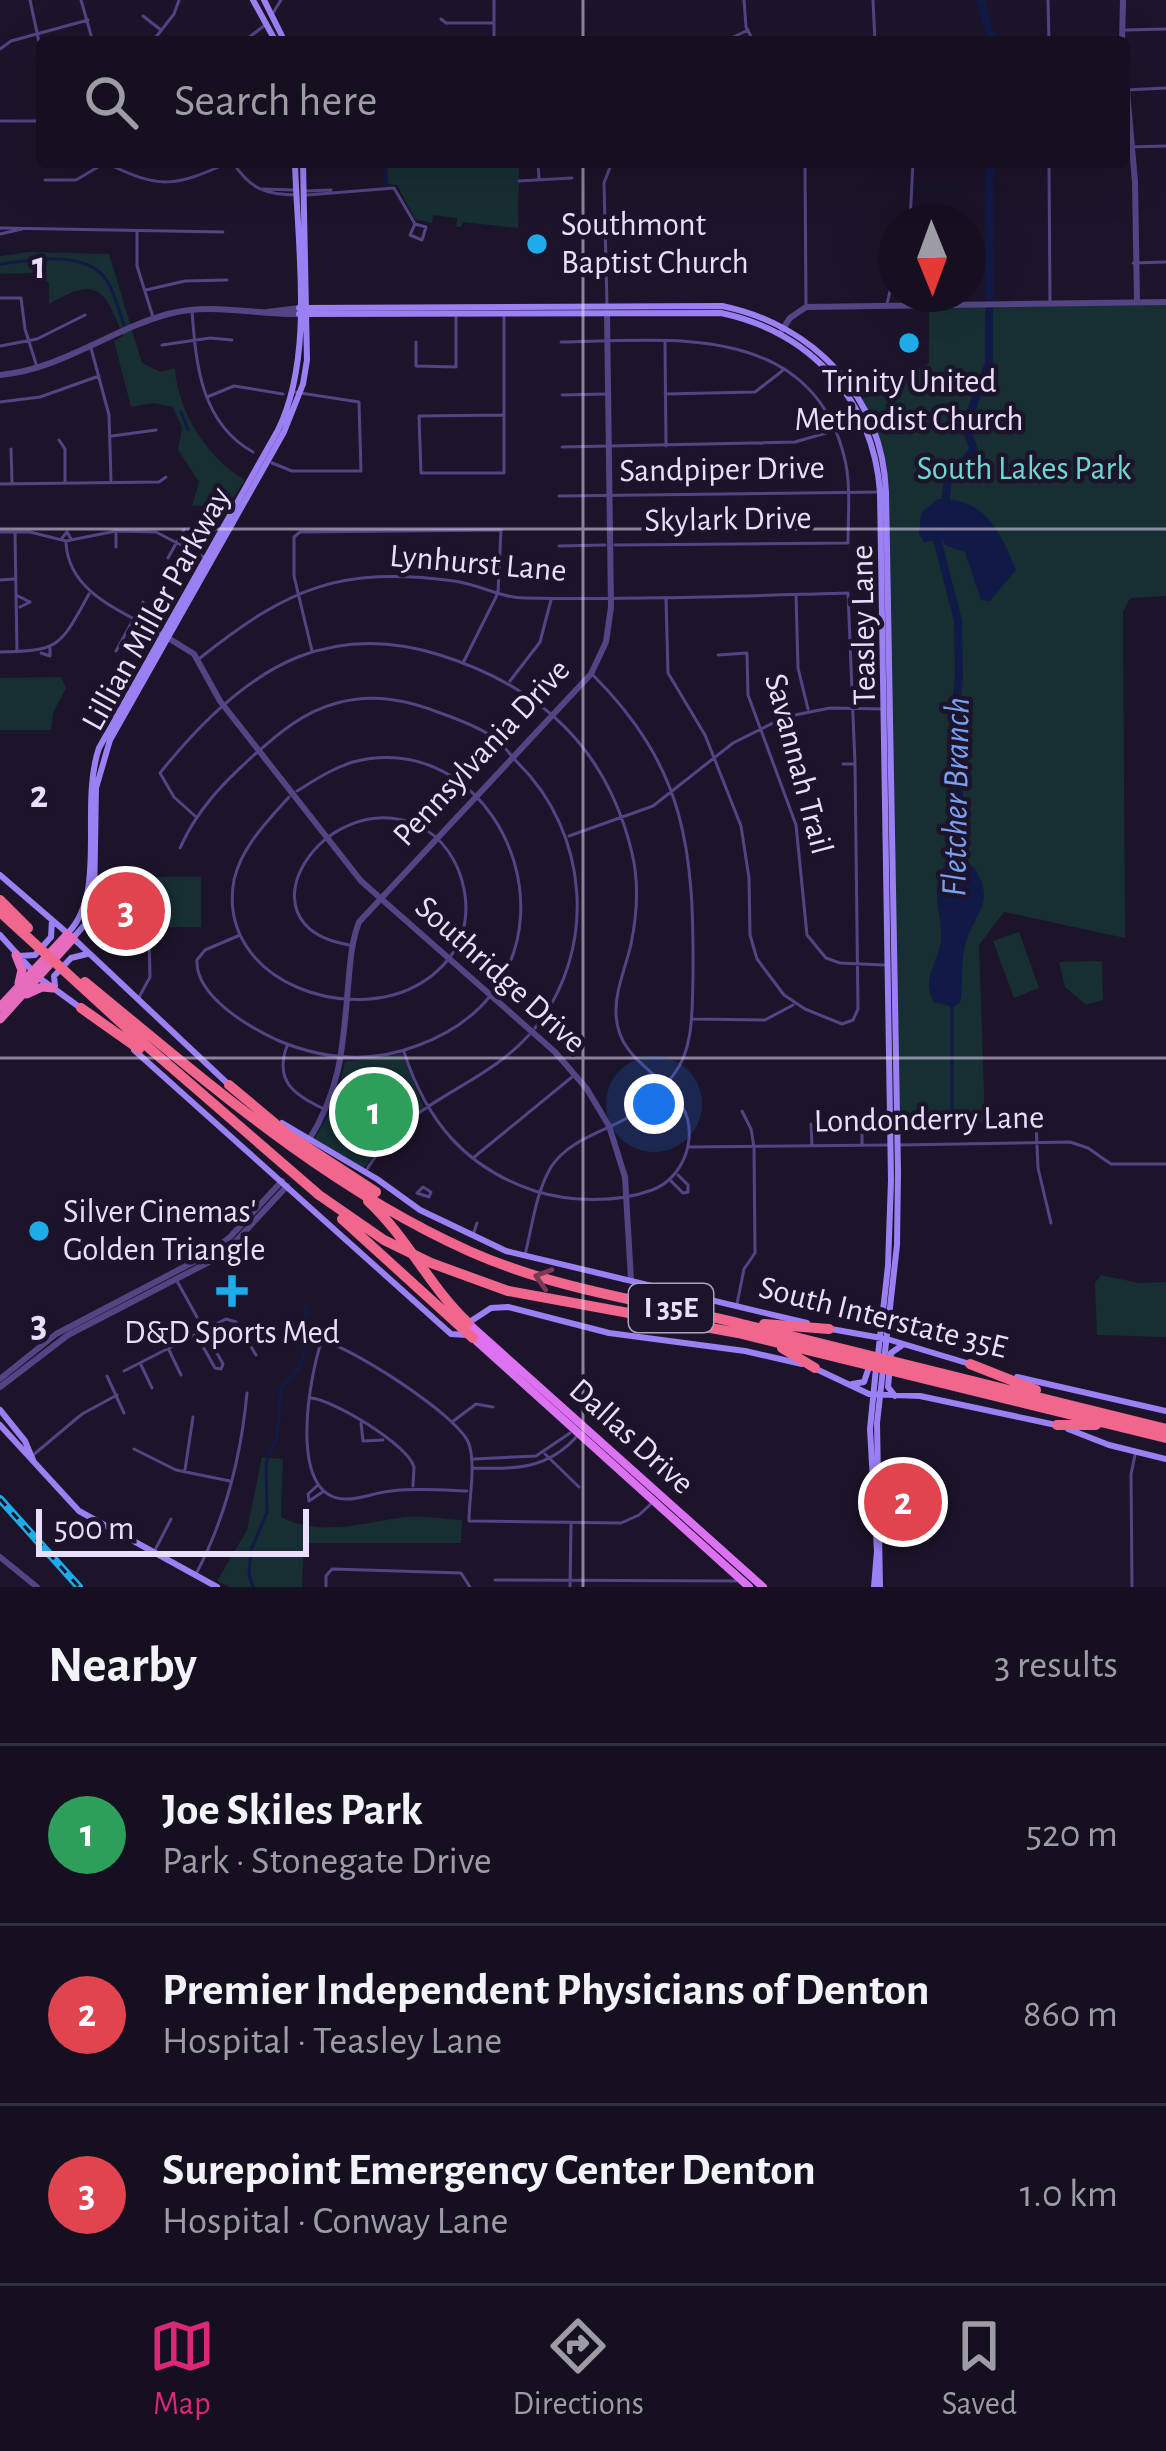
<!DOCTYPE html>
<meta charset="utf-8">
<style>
body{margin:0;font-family:"Alegreya Sans",sans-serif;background:#1e1829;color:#f1f3f6}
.compass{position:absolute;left:878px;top:204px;width:108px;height:108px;border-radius:50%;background:#150f20;box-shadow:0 12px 48px #0002;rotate:179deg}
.scale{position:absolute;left:36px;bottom:30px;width:273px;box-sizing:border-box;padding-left:12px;border:6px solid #e9dffc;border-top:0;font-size:33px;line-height:42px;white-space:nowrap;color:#e9dffc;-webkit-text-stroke:9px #1c142a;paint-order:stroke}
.you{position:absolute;left:654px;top:1104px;width:42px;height:42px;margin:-30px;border:9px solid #fff;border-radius:50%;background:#1a73e8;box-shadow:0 0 0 18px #1a73e833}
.badge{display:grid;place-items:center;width:78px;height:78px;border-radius:50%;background:#db2777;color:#fff;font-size:39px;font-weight:700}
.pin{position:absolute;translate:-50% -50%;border:6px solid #fff;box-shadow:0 3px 12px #0006}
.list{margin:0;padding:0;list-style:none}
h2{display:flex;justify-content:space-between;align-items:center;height:156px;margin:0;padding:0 48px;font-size:51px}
h2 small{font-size:39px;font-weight:400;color:#9d9ca5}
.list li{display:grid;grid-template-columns:78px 1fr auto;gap:36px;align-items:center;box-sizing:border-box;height:180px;padding:0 48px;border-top:3px solid #342f3e}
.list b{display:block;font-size:45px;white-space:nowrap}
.list p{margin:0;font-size:39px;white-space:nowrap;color:#9d9ca5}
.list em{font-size:39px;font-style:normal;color:#9d9ca5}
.icon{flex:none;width:66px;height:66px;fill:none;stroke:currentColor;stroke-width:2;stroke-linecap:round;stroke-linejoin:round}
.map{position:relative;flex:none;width:1166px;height:1587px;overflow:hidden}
.search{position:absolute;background:#150f20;box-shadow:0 12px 48px #0002;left:36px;right:36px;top:36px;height:132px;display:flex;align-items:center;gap:30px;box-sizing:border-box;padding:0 42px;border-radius:12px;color:#9d9ca5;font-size:45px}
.sheet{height:696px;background:#150f20}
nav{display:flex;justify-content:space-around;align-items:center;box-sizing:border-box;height:168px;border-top:3px solid #342f3e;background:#150f20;font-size:33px;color:#9d9ca5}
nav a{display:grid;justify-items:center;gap:6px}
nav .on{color:#db2777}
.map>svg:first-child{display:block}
</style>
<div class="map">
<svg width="1166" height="1587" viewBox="0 0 1166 1587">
<rect width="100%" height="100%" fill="#1c142a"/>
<path fill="#172e33" d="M387,162H519L518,228L463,222L461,227H456L457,218L433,215L432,223L415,219L397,185L388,184Z
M29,252L109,254L142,363L161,372L175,368C178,412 207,458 245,480L228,505L192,506L199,482L178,450L182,428L173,407L153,403L131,407L114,341L123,336C104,289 99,276 49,304V283L38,273L0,274V256Z
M1166,304V596L1130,598L1123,612L1125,938L1004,912L979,945L985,1122L898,1124L886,492L881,457L860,400L929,363V306Z
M61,677L66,688L53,713L51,730H0V678Z
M154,877H201V927H153Z
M1019,932L1039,988L1014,998L993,941Z
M1102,961L1103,1000L1086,1005L1065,987L1059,962Z
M402,1054L424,1108L386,1138L366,1166L363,1168L314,1140L336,1101L345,1062Z
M1101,1275L1139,1283L1166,1282V1337L1097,1335L1095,1283Z
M262,1457L283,1459L281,1517C321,1537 362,1523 404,1517C422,1515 443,1519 462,1520L461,1543H304L302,1587H230L217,1581L247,1530Z"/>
<path fill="#111946" d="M938,499C985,497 1001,533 1016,570L990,601L981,600L965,552L945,545L942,539L924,542L919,534L921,513Z
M959,860L974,867C996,902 976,911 966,942C960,961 964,983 960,1003L953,1007L934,1002C920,978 940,961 941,938C942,911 928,886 947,863Z"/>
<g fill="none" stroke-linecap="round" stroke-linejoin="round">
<path stroke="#111946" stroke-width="3" d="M384,162L386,186
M0,264C32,260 87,249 107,281C115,294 119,311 124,325
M181,412L188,430
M952,1006V1118
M253,1587L249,1574L251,1550L267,1512L266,1463L277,1437L281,1388L299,1368L304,1355L306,1308"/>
<path stroke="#111946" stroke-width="8" d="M980,0L993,42
M989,297V176L993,162
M953,475L974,449L965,427L989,363V309
M945,504L948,480
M936,535L958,621L959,678L953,729L959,767V860"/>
<path stroke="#534484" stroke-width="3" d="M30,0L42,56
M81,0L93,42
M744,0L746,27L754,42
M873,0L875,42
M1048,0L1049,42
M273,13L281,0
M143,16L161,30
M441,19L446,23H494
M1126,30L1166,29
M152,42L174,14L179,0
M243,42L265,25
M494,42V0
M723,42L748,30
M0,49L11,41L88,20
M1126,90L1166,88
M0,121H42
M1129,147L1166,146
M104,162C161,190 174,187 230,162
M233,162C249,189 267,195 297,195
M538,162L539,179
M623,162L634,166
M805,162L806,305
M1049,162L1050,301
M45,180H76L103,164
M519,181L572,178
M263,189L295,190
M305,191L331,190
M307,195L394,188L415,224L426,227L422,240L410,235L415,224
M910,222L913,162
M0,228L223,232
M137,233V266L153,317
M0,234L22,229
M1133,263L1166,262
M146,290L185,281L227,280
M0,298H21L25,329L37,367
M607,304L604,183L612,162
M887,304L896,265
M192,311C196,365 201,423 253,452
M504,316V473H421L419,416L504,415
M416,342V366L456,367V316
M561,342C669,340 813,321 845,460C851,486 848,516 848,543L615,545
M665,343L666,446
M162,345L210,338L232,340
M0,346L37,339L85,315
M91,348L109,415L111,480
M665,394L755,392L782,371
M562,395L606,394
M207,397L234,386L283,394
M0,402L40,397L99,376
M112,436L156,430
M59,440L65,449V481
M562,447L795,442L833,431
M11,449L12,482
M272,463L292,471H361L359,402L294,392
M0,484L159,482L166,477
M559,496L881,492
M0,532H30L66,541L116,531L156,532L204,557
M15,533L17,652
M116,533V547
M61,539L67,532L71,539
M66,543C69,594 123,611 162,634
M559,546L605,545
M168,558L184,529
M0,580L14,579
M796,595L798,668L808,709
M18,596L30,602L20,607
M666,599L668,673L705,735L741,826L749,878L750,935L757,959L784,995L805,1009L842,1024L853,1020L858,1009L855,765
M116,651L143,602
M312,651L294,576V537L300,532L501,530L498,593L464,661
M0,652C61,651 60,646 89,594
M41,653L50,656V648
M718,655L747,653L748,695L796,825L807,935L826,958L840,963L884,965
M200,658C288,588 339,566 454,581C478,584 501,598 525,598C633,600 740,596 848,593L855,764H843
M510,681L540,642L551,600
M289,797C268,820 241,848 234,880C215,984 359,1031 430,977C459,955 471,924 464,889C459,862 442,836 417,825C326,785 232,925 349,945
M195,816L174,797L160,773C196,728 243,679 298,657C344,639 393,640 440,655C541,687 607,748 632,853C639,882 637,915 631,944C626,967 615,990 616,1014C618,1062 663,1071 683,1108C699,1137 683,1179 652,1190C617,1203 570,1202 535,1191C465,1168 426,1120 404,1052
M569,836L653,806L733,743L785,717L830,708L884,709
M180,848C197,810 222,784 253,756C279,733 303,712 337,703C374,693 408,700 443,714C460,720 478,727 493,737C503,743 509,754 518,763C589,833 598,949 535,1028
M240,935L205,950L197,960C195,996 249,1027 277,1040C324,1060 371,1064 419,1045C603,976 511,721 353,762C333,768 315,780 297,791
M138,999L150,977L148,889L158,885
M693,1019L765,1020L793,1005
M287,1046C274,1081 294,1095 324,1109
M862,1123V1144
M1036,1123L1038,1168L1051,1223
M811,1124L812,1145
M899,1145L1070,1142L1088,1148L1111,1164H1166
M689,1147L889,1145
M473,1158L572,1077
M367,1169C378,1153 388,1137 404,1124C444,1091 493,1075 529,1035
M671,1181L683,1193L688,1192V1185L678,1175
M423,1187L431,1192L429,1197L417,1193Z
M473,1235L477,1223
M525,1255C532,1227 536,1192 551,1167C569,1140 601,1133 627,1118C645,1108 662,1091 674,1074C694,1049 692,1008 693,977C694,849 686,768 592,674
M177,1281L223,1364L221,1369L215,1368L196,1334
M737,1304L744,1269L755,1253L754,1147L751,1129L742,1111
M313,1337C345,1343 459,1415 469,1444C476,1466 469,1498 469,1521L621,1523L639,1515L653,1502
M322,1340C310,1373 286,1498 345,1499C360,1500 376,1492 391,1491C416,1488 442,1490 467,1491
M169,1350L181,1375
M141,1365L152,1388
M124,1371L226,1319L236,1322L256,1355
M107,1376L124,1413
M311,1398C334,1400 408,1445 414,1467C414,1469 413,1484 413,1486
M452,1422L476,1404L493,1407
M361,1423L363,1441L383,1440
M134,1449L176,1470L230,1481
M545,1454L579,1487
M32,1456L82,1414L117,1395
M474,1459L536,1456L570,1433
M472,1468C515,1469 548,1470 578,1435
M185,1470L193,1417
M318,1485L308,1494L309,1501L324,1491
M154,1552L171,1519
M196,1574C226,1517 241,1457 247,1393
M495,1580L736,1581
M326,1587V1576L332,1569L461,1573L470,1587
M570,1587L571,1524
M1132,1587L1131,1474L1135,1455"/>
<path stroke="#534484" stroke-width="6" d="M1122,42L1123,0
M1124,56L1135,182L1137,302
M267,312L299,308
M782,330L790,318L806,307L1166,302
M0,375C62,369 110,330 168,314C212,302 256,315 299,314
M165,636L194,654L220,701L361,881L555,1052L587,1089L609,1126L625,1177L631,1280
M309,1140C341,1089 343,1046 348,987C350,965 351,943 359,922L591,674L606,642L611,607L607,313
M0,1379L56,1334L207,1255L230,1237L282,1181
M0,1387L68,1335L211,1261L238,1239L287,1186
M0,1557L37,1587"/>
<path stroke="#9b80f3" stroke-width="6" d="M253,0L276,42
M264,0L285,42
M299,308L722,306C814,325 882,396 886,492L898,1172L897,1245L877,1423L880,1587
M299,314L721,313C810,332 873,399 880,492L891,1180L888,1266L878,1355
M0,875L73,938L227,1083
M68,933C108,892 79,806 99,748L278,430C315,355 297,245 295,162
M0,935L38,977L82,1009
M73,938L88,921L94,903L96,788L110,740L284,432L303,384L307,360L303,162
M19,956L35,955L51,937L52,920
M55,986L54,976L71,958L87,954
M134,1050L451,1334L467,1335
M282,1123L377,1179L420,1210L506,1251L807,1323
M468,1323L491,1308L508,1307L609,1333L745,1351L802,1364
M831,1329L887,1339L970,1364
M814,1368L869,1394L920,1396L1056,1425
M1017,1377L1166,1411
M852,1384L864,1382L869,1367
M895,1396L888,1387L891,1353L901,1346
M0,1410L25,1441L33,1460
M0,1425L79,1511L217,1587
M1068,1429L1109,1445L1166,1459
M874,1587L877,1551L870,1429L876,1368"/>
<path stroke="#dc71f1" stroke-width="8" d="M468,1323L763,1587
M473,1338L749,1587"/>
<path stroke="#e66cbe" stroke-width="9" d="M16,955L22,970L19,983
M27,994L42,987L53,988
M0,1007L68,934
M0,1019L73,938"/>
<path stroke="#f0668c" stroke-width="10" d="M0,900L28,928
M0,912L141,1041L319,1195L384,1240L431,1263L508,1291L738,1333L1166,1438
M85,982C207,1082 325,1187 471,1252C557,1290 651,1302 742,1324C884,1358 1025,1394 1166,1429
M81,1008L139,1049
M229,1085L290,1136L376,1192
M368,1201C407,1237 429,1286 468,1323
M342,1219L473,1338
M764,1324L829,1329
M782,1348L815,1368
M970,1364L1036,1390
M1057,1425H1096"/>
<defs>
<path id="rail" d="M0,1499L79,1587"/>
</defs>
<use href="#rail" stroke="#1eabe9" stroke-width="8"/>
<use href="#rail" stroke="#1c142a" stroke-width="3" stroke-dasharray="9" stroke-linecap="butt"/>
</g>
<defs><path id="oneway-chevron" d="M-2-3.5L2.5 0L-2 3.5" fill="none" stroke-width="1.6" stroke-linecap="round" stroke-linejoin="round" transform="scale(3)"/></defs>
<use stroke="#7b3956" href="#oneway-chevron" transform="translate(543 1278) rotate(-163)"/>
<path fill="none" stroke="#e9dffc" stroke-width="3" stroke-opacity="0.55" d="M583,0V42M583,162V1587M0,529H1166M0,1058H1166"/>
<g fill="#1eabe9" stroke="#1c142a" stroke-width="4.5">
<circle cx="537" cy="244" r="12"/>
<circle cx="909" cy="343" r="12"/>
<circle cx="39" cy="1231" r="12"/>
<path d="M226 1273h12v12h12v12h-12v12h-12v-12h-12v-12h12z"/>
</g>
<g text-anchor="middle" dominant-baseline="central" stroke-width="9" stroke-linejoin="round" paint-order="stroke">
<rect fill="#1c142a" stroke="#aca2bd" stroke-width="3" x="629" y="1284" width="84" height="48" rx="9"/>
<g font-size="30" font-weight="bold" fill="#e9dffc">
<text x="671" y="1308">I 35E</text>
</g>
<g font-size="33" fill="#e9dffc" stroke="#1c142a" text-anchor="start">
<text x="561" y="225">Southmont<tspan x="561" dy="38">Baptist Church</tspan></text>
<text x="909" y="382" text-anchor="middle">Trinity United<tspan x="909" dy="38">Methodist Church</tspan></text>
<text x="63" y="1212">Silver Cinemas'<tspan x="63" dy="38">Golden Triangle</tspan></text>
<text x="232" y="1333" text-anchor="middle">D&amp;D Sports Med</text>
</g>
<g font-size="33" fill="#71d6d2" stroke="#1c142a">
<text x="1024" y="469">South Lakes Park</text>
</g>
<g font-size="33" fill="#e9dffc" stroke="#1c142a">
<text transform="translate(722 470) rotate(-1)">Sandpiper Drive</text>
<text transform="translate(728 520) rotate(-1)">Skylark Drive</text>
<text transform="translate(478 564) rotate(5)">Lynhurst Lane</text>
<text transform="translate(157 609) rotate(-61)">Lillian Miller Parkway</text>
<text transform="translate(864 625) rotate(-91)">Teasley Lane</text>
<text transform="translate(482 753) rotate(-47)">Pennsylvania Drive</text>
<text transform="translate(798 764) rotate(75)">Savannah Trail</text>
<text transform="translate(500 975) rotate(42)">Southridge Drive</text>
<text transform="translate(929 1120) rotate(-1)">Londonderry Lane</text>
<text transform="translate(883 1318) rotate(14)">South Interstate 35E</text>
<text transform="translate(631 1437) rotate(42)">Dallas Drive</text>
</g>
<g font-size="36" font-style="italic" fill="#78a0f2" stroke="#1c142a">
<text transform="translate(956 797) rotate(-89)">Fletcher Branch</text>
</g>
</g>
<g font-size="39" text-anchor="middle" font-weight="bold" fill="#e9dffc" stroke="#1c142a" stroke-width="9" stroke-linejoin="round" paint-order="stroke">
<text x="39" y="278">1</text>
<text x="39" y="807">2</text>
<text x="39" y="1336">3</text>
</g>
</svg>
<svg class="compass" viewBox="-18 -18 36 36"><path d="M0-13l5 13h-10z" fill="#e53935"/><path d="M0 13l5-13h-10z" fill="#9d9ca5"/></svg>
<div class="scale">500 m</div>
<div class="you"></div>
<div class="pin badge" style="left:374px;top:1112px;background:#2e9e5b">1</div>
<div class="pin badge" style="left:903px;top:1502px;background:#e0444e">2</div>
<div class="pin badge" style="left:126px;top:911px;background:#e0444e">3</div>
<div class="search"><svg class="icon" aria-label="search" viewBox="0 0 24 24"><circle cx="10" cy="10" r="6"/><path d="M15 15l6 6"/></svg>Search here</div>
</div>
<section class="sheet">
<h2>Nearby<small>3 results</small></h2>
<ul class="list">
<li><span class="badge" style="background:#2e9e5b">1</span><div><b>Joe Skiles Park</b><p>Park · Stonegate Drive</p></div><em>520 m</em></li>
<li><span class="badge" style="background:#e0444e">2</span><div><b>Premier Independent Physicians of Denton</b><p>Hospital · Teasley Lane</p></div><em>860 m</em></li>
<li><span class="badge" style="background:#e0444e">3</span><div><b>Surepoint Emergency Center Denton</b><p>Hospital · Conway Lane</p></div><em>1.0 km</em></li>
</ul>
</section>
<nav>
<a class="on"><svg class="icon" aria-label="map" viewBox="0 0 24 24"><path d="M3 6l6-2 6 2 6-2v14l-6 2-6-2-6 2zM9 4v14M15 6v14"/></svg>Map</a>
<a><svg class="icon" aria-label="directions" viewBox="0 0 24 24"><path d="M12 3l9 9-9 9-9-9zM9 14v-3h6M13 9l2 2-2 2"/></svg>Directions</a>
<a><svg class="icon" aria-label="saved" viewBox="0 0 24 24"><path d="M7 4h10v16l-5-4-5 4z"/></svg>Saved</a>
</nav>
